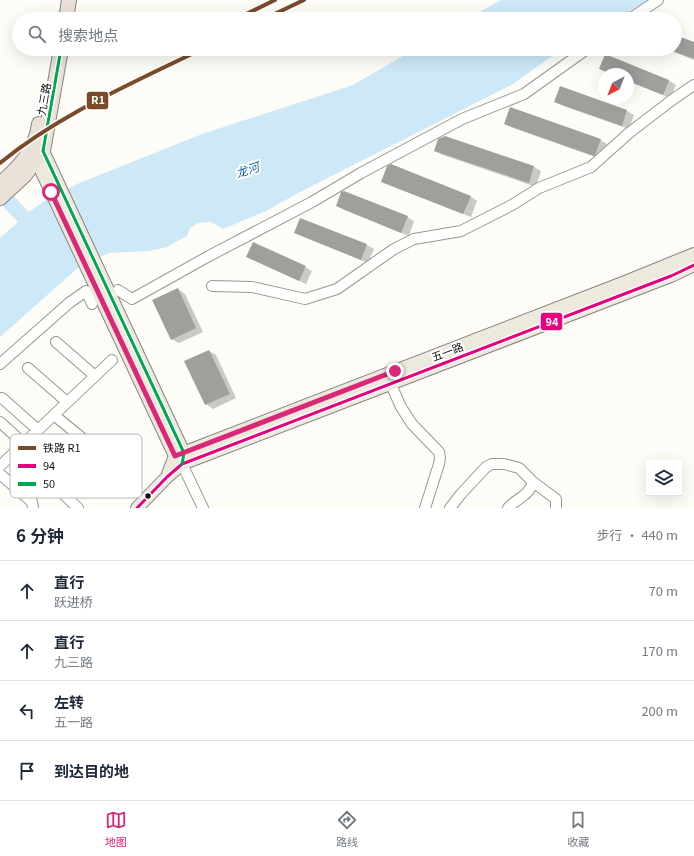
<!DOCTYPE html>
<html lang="zh">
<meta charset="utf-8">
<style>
body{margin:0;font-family:Georgia,"Noto Sans SC",serif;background:#f6f6f7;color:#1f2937}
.controls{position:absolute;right:12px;bottom:12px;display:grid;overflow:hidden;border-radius:0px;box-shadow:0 4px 16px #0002}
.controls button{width:36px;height:36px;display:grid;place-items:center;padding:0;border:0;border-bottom:1px solid #e0e1e3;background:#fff;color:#1f2937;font:20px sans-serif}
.compass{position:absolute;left:598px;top:68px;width:36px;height:36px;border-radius:50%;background:#fff;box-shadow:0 4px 16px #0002;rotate:222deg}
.stop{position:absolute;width:12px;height:12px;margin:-9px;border:3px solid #db2777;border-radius:50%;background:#fff}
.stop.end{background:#db2777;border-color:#fff;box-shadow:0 1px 4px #0008}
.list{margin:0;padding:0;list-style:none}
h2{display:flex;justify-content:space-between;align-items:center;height:52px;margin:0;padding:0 16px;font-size:17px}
h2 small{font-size:13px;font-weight:400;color:#747a83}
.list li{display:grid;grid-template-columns:26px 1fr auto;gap:12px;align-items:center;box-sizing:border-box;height:60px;padding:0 16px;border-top:1px solid #e0e1e3}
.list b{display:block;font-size:15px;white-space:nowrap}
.list p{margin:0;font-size:13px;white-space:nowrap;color:#747a83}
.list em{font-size:13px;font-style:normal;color:#747a83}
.icon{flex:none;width:22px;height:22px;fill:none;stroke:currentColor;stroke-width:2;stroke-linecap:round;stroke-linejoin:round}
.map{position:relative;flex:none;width:694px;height:508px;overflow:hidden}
.search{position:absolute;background:#fff;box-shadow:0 4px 16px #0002;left:12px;right:12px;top:12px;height:44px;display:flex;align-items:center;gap:10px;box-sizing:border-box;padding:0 14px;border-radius:22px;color:#747a83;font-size:15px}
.sheet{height:292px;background:#fff}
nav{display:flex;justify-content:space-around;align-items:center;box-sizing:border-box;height:56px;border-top:1px solid #e0e1e3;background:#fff;font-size:11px;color:#747a83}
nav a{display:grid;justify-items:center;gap:2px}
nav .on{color:#db2777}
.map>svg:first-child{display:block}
</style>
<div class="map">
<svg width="694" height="508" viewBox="0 0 694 508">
<rect width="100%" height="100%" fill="#fdfcf7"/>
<path fill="#cde8f7" d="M501,0H647L618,19H467Z
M415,49H562L513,84L300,192L266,211L223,229L211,222L198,223L190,228L187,236L167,247L149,251L109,253L80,266L0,337V238L18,222L0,203V182L29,212L46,200L77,184L202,134L353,85Z"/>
<path fill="#0003" d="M675,36L694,44V60L667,49H675Z
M600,69L668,80L676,85L670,98L628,81V74H610Z
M560,87L627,111L634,115L629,129L563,106L555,102Z
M505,124L600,140L607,144L601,159L513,128Z
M445,137L534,167L541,171L536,187L443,155L435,151Z
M383,181L470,196L477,201L471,217L390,185Z
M337,206L407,217L414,221L409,236L344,210Z
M301,219L367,245L374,249L368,263L302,236Z
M247,257L305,267L312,271L306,284Z
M178,289L185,294L203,332L179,343L171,339Z
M209,351L216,355L236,398L213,409L206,404Z"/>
<path fill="#a19f9c" d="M675,35L694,42V59L675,52Z
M605,54L669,80L663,95L628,81V74H611L599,69Z
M560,86L627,110L622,126L554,102Z
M510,107L601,139L595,155L594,156L504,124Z
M445,136L534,166L529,183L434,151L438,139Z
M391,164L471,196L463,214L381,182L387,166Z
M344,191L408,216L401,233L336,206L341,192Z
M300,218L367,244L361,260L294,233Z
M253,242L306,266L299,281L246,257Z
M178,288L196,328L171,340L152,300Z
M209,350L230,394L205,405L184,361Z"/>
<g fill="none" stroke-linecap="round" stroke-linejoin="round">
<defs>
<path id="minor" d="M630,19L658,0
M212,286L252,287L305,299L337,289L394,249L414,239L461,231L512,205L539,188L591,167L629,133L672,100L694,85
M118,290L132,299L209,256L312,202L361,173L462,119L524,94L587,49
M56,342L95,376
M0,364L69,303L86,291L92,304
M28,368L67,402
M388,378L401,407L412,424L439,452L440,458L439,464L425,508
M2,398L38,430
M54,415L88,443
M0,422L58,475L59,490L78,508
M182,464L203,508
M0,466L112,360
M0,474L32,502L33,508
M450,508L461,494L486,467L492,464H504L519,468L533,482L556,499V508
M508,508C517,498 529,496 533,482"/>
<path id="major" d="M43,151L184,453L183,461
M33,153L175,456L180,462
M168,474L175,456L625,282L694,254
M137,508L167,477L182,464L671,276L694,265"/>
<path id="highway" d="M66,19L69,0
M0,184C19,167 36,150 39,124
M0,198L25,175L43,151L61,49"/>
</defs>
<use href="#minor" stroke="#979795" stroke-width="12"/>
<use href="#major" stroke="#858482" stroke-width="14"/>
<use href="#highway" stroke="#858482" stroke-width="16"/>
<use href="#minor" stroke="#fffffe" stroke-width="10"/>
<use href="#major" stroke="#ede9dc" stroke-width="12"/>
<use href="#highway" stroke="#eae1d8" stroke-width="14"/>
<defs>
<path id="bus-1" d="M137,508L167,477L182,464L671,276L694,265"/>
<path id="bus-2" d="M61,49L43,151L184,453L182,464"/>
</defs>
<use href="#bus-1" stroke="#fff" stroke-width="6"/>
<use href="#bus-2" stroke="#fff" stroke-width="6"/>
<use href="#bus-1" stroke="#e5007d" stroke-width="3"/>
<use href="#bus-2" stroke="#00a651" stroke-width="3"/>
<defs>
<path id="rail-1" d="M236,19L275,0
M264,19L304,0
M0,163C60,114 133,83 202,49"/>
</defs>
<use href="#rail-1" stroke="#fff" stroke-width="7"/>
<use href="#rail-1" stroke="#7a4b2a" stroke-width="4"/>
</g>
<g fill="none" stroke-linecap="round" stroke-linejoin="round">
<path stroke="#db2777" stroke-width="5" d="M51,192L175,456L395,371"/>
</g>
<circle fill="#111" stroke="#fff" stroke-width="1.5" cx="148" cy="496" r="3.5"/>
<g text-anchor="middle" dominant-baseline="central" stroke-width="4" stroke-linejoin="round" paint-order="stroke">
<g font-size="11" fill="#111" stroke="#fff">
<text transform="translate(43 99) rotate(-80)">九三路</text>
<text transform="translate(447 351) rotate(-21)">五一路</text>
</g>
<g font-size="12" font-style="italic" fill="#1768a6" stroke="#fff">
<text transform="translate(247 169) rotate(-18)">龙河</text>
</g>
</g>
<rect x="10" y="434" width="132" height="64" rx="6" fill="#fff" stroke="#b8b8b8" stroke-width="1"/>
<rect x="18" y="446" width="18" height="4" fill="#7a4b2a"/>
<rect x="18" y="464" width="18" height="4" fill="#e5007d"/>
<rect x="18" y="482" width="18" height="4" fill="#00a651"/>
<g font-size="11" fill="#111">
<text x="43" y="452">铁路 R1</text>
<text x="43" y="470">94</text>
<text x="43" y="488">50</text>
</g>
<g stroke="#fff" stroke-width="1.5">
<rect x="86" y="91" width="23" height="19" rx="4" fill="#7a4b2a"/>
<rect x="540" y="312" width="23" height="19" rx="4" fill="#e5007d"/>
</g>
<g font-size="11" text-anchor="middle" font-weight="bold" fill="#fff">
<text x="98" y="104">R1</text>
<text x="552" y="326">94</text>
</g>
</svg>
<div class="controls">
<button><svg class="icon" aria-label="layers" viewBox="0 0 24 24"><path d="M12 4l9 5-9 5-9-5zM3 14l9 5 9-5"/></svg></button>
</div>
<svg class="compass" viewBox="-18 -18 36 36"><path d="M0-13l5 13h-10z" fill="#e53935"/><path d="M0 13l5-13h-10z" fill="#747a83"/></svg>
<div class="stop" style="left:51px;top:192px"></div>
<div class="stop end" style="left:395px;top:371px"></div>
<div class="search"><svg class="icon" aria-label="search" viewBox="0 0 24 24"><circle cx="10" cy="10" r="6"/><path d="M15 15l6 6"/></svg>搜索地点</div>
</div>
<section class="sheet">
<h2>6 分钟<small>步行 · 440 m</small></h2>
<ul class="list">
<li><svg class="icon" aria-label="ahead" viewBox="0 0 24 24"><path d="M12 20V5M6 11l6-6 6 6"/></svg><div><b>直行</b><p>跃进桥</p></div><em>70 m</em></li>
<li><svg class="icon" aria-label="ahead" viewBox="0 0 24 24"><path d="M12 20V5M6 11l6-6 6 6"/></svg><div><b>直行</b><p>九三路</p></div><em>170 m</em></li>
<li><svg class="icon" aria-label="left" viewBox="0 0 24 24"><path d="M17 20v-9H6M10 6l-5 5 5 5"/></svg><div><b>左转</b><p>五一路</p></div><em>200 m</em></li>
<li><svg class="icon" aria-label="arrive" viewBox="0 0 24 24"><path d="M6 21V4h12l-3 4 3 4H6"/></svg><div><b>到达目的地</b></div></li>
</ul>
</section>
<nav>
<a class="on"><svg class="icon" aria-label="map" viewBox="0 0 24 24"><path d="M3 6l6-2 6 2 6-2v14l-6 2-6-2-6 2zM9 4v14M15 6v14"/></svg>地图</a>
<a><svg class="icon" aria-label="directions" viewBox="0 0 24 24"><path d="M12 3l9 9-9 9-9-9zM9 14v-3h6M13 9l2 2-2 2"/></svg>路线</a>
<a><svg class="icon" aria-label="saved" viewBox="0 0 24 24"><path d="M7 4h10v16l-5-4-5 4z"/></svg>收藏</a>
</nav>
